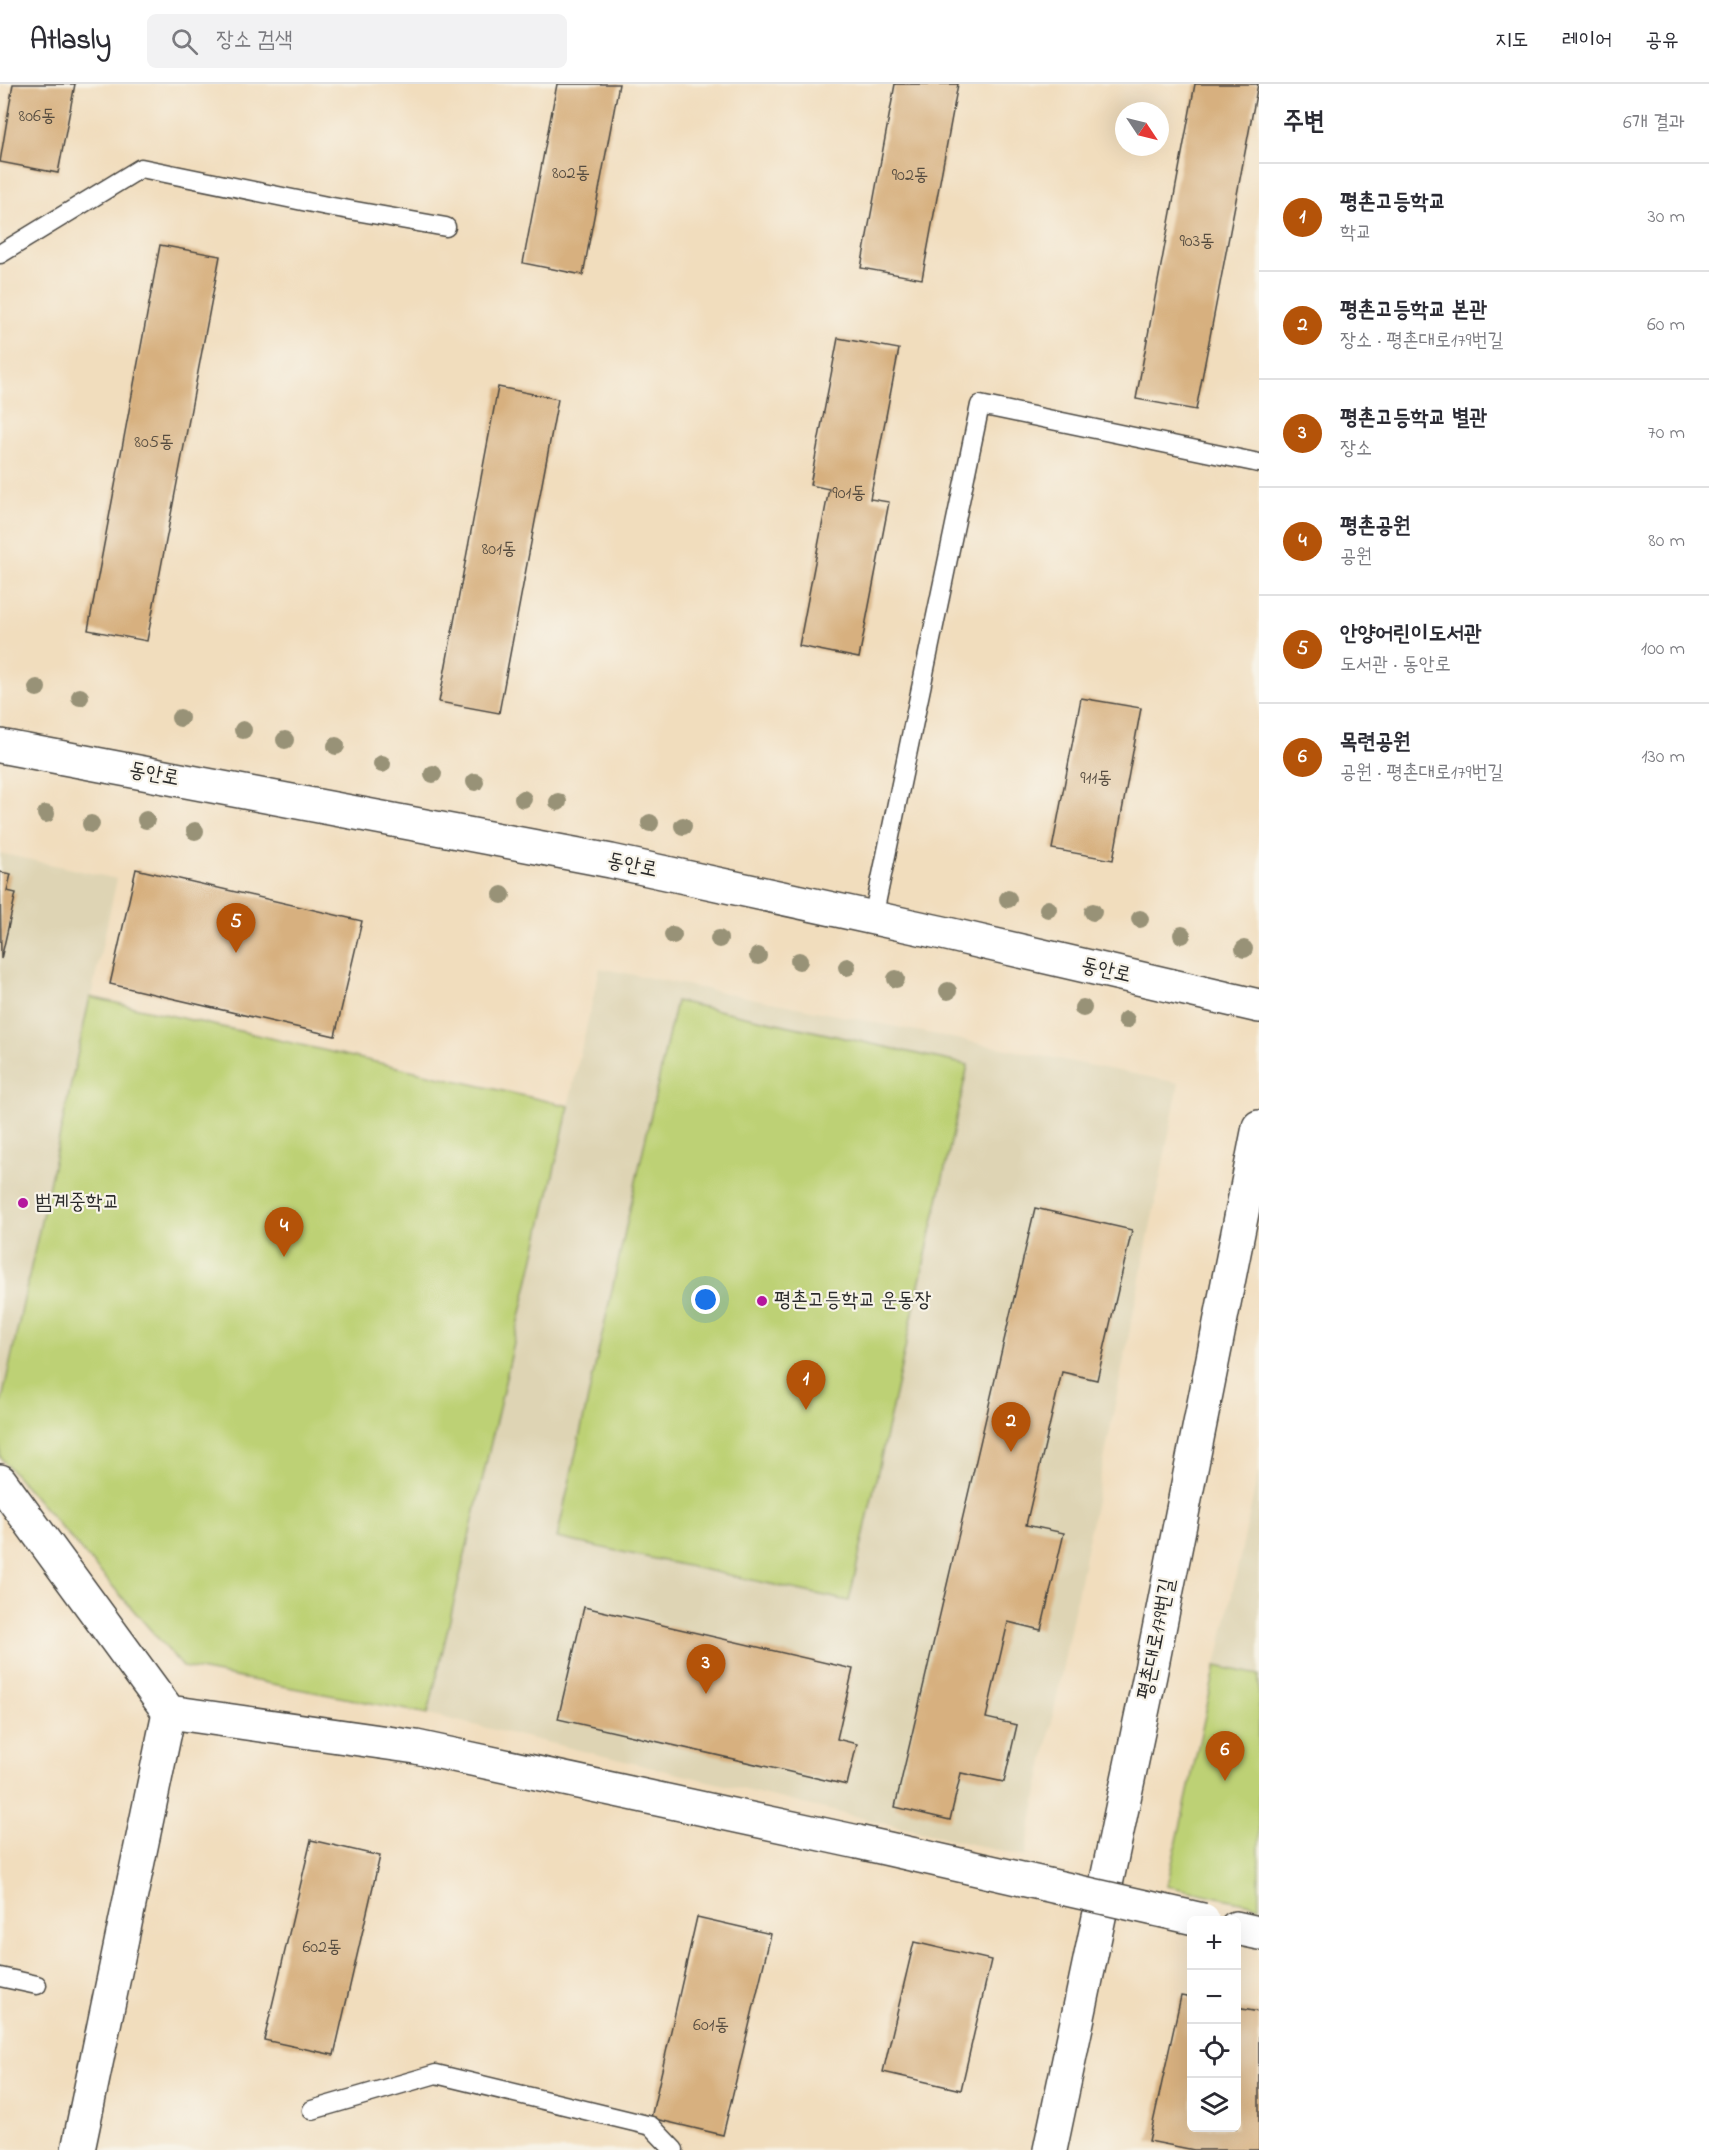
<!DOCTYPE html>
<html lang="ko">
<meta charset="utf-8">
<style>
body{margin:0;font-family:"Indie Flower","Poor Story",sans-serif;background:#f2f2f3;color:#2b2b33}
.controls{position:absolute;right:18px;bottom:18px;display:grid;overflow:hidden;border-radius:9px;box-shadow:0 6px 24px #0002}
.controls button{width:54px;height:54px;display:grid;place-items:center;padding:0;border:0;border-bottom:2px solid #e1e1e2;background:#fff;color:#2b2b33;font:30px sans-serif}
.compass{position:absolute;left:1115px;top:18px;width:54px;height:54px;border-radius:50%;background:#fff;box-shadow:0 6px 24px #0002;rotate:125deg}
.you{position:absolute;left:706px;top:1216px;width:21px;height:21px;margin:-15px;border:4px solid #fff;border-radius:50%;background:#1a73e8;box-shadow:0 0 0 9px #1a73e833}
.badge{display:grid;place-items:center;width:39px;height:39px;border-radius:50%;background:#b45309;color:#fff;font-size:20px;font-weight:700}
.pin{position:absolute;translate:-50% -50px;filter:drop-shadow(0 2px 3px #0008)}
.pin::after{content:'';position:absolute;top:32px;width:21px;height:18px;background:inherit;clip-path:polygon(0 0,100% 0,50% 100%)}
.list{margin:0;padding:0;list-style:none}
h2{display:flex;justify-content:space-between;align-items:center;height:78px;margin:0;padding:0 24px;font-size:26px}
h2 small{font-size:20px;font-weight:400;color:#7c7c81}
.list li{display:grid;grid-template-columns:39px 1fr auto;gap:18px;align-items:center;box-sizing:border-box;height:108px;padding:0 24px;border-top:2px solid #e1e1e2}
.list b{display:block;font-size:22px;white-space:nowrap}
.list p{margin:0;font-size:20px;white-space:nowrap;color:#7c7c81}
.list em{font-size:20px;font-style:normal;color:#7c7c81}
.icon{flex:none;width:33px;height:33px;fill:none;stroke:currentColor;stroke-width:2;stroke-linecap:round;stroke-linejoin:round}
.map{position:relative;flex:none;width:1259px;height:2066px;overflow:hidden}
header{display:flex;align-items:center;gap:36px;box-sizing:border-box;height:84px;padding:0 30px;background:#fff;border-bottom:2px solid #e1e1e2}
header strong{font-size:28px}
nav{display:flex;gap:33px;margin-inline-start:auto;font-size:21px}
.search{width:420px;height:54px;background:#f2f2f3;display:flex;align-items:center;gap:15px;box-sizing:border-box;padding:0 21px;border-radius:9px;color:#7c7c81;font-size:22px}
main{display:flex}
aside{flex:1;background:#fff}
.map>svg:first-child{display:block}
</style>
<header>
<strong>Atlasly</strong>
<div class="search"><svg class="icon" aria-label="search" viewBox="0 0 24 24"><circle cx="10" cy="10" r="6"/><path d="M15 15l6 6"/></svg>장소 검색</div>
<nav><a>지도</a><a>레이어</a><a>공유</a></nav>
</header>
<main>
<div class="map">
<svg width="1259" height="2066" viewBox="0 0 1259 2066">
<rect width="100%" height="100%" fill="#f7f3e8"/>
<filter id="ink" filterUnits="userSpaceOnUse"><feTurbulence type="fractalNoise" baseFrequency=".0167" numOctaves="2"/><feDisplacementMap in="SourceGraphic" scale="12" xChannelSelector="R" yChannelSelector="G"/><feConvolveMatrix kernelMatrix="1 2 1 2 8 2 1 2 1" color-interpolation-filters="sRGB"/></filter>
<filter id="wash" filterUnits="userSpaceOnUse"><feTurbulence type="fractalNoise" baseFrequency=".008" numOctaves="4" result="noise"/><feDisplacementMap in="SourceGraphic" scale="24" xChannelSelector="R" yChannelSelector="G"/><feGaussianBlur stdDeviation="1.35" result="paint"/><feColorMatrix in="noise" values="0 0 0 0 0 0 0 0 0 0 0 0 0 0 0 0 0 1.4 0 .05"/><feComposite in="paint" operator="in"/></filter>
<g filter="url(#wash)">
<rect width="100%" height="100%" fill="#f1ddbd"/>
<path fill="#ded4b4" d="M0,769L117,795L0,1325Z
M600,884L1179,999L1025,1773L428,1630Z
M1259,1386V1591L1216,1582Z"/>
<path fill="#bdd175" stroke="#747e50" stroke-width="1.5" d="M90,913L569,1022L428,1630L183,1583L0,1373V1325Z
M676,917L968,981L849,1517L557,1454Z
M1216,1582L1259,1591V1822L1167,1802Z"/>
<g id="blocks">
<path fill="#d7b07f" d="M13,0H75L58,89L0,78Z
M557,0H619L583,191L523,179Z
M895,0H958L922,195L861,184Z
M1195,0H1258L1196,326L1136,315Z
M160,161L220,172L147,557L88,546Z
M838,254L899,265L870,415L889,418L859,574L799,562L829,405L810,401Z
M498,303L558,315L499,629L439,618Z
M1081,614L1141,624L1113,776L1052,765Z
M136,785L362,837L335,952L110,900Z
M0,788L11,790L7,807L16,809L1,875Z
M1035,1124L1132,1146L1097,1296L1062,1288L1026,1441L1064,1449L1041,1546L1008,1538L986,1634L1017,1641L1004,1698L961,1689L950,1736L895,1723Z
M584,1523L853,1585L837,1655L857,1660L847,1701L558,1635Z
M311,1756L380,1772L334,1971L264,1956Z
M697,1833L771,1850L723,2051L651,2034Z
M914,1858L991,1876L961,2006L883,1988Z
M1181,1912L1192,1914V2044H1236V1924L1259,1928V2066H1194L1149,2057Z"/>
</g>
</g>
<g filter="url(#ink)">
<use href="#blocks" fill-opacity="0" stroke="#494641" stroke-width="1.5"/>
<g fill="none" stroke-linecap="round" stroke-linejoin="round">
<defs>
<path id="lane" d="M0,170L141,84L327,122L446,143
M873,834L980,321L1259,379
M0,1893L37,1901
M312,2026L436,1990L651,2042L674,2066"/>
<path id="street" d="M0,1397L169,1628L416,1663L858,1758
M1236,1844L1259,1849
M78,2066L169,1628
M1050,2066L1150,1591L1259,1043"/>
<path id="secondary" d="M0,662L611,777L943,849L1259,922"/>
</defs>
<use href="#lane" stroke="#494641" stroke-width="21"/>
<use href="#street" stroke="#494641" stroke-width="36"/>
<use href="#secondary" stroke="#494641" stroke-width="36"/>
<use href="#lane" stroke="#fff" stroke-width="18"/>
<use href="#street" stroke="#fff" stroke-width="33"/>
<use href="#secondary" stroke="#fff" stroke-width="33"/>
<defs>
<path id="street-bridge" d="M858,1758L1203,1836"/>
</defs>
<use href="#street-bridge" stroke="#494641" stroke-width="36" stroke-linecap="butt"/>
<use href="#street-bridge" stroke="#fff" stroke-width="33"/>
</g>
<g fill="#989277">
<circle cx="37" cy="604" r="9"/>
<circle cx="80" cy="613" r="9"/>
<circle cx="180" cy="634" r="9"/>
<circle cx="243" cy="646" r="9"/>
<circle cx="285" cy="656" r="9"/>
<circle cx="336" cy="662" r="9"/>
<circle cx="382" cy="680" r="9"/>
<circle cx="433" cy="690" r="9"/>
<circle cx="475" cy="698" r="9"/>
<circle cx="523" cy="715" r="9"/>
<circle cx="558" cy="718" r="9"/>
<circle cx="46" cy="730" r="9"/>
<circle cx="146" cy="736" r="9"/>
<circle cx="650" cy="739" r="9"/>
<circle cx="91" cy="740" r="9"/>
<circle cx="683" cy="742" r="9"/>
<circle cx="195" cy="747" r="9"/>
<circle cx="502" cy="811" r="9"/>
<circle cx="1008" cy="815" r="9"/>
<circle cx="1048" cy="825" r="9"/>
<circle cx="1093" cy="828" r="9"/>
<circle cx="1140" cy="835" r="9"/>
<circle cx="673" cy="851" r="9"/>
<circle cx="1182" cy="851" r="9"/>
<circle cx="719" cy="855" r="9"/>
<circle cx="1244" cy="865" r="9"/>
<circle cx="758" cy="872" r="9"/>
<circle cx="799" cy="877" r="9"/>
<circle cx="847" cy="883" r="9"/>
<circle cx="896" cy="895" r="9"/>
<circle cx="948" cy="907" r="9"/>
<circle cx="1083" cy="924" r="9"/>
<circle cx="1126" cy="936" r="9"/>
</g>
</g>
<g fill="#b5179e" stroke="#f7f3e8" stroke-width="2">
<circle cx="23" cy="1119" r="6"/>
<circle cx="762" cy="1217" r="6"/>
</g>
<g text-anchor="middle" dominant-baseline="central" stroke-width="4.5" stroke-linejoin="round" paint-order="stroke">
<g font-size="18" fill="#564c40">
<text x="37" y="33">806동</text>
<text x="571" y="90">802동</text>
<text x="910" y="92">902동</text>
<text x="1197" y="158">903동</text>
<text x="154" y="359">805동</text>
<text x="849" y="410">901동</text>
<text x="499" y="466">801동</text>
<text x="1096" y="695">911동</text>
<text x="322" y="1864">602동</text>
<text x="711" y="1942">601동</text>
</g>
<g font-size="21" fill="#2b2b2b" stroke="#f7f3e8">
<text transform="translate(154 691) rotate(11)">동안로</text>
<text transform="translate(632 782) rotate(12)">동안로</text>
<text transform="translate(1106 887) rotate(13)">동안로</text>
<text transform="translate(1157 1555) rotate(-79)">평촌대로179번길</text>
</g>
<g font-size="21" fill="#2b2b2b" stroke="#f7f3e8" text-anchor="start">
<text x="35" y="1119">범계중학교</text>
<text x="774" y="1217">평촌고등학교 운동장</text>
</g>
</g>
</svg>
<div class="controls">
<button>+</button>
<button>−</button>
<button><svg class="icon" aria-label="locate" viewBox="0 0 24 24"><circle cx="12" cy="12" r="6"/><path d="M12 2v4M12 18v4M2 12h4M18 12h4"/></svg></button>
<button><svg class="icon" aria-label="layers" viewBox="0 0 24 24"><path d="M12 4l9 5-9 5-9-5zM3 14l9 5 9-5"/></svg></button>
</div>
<svg class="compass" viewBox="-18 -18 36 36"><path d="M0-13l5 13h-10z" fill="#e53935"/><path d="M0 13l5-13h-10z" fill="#7c7c81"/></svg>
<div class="you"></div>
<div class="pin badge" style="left:806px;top:1326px">1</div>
<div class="pin badge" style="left:1011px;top:1368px">2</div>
<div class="pin badge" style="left:706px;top:1610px">3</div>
<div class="pin badge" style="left:284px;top:1173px">4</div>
<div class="pin badge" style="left:236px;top:869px">5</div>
<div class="pin badge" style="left:1225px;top:1697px">6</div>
</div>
<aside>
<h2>주변<small>6개 결과</small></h2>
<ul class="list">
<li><span class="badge">1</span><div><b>평촌고등학교</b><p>학교</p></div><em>30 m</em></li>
<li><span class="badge">2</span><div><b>평촌고등학교 본관</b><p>장소 · 평촌대로179번길</p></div><em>60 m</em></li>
<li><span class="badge">3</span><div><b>평촌고등학교 별관</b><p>장소</p></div><em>70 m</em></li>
<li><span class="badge">4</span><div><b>평촌공원</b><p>공원</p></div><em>80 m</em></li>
<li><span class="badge">5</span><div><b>안양어린이도서관</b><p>도서관 · 동안로</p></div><em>100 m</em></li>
<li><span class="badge">6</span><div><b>목련공원</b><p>공원 · 평촌대로179번길</p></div><em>130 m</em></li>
</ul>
</aside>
</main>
